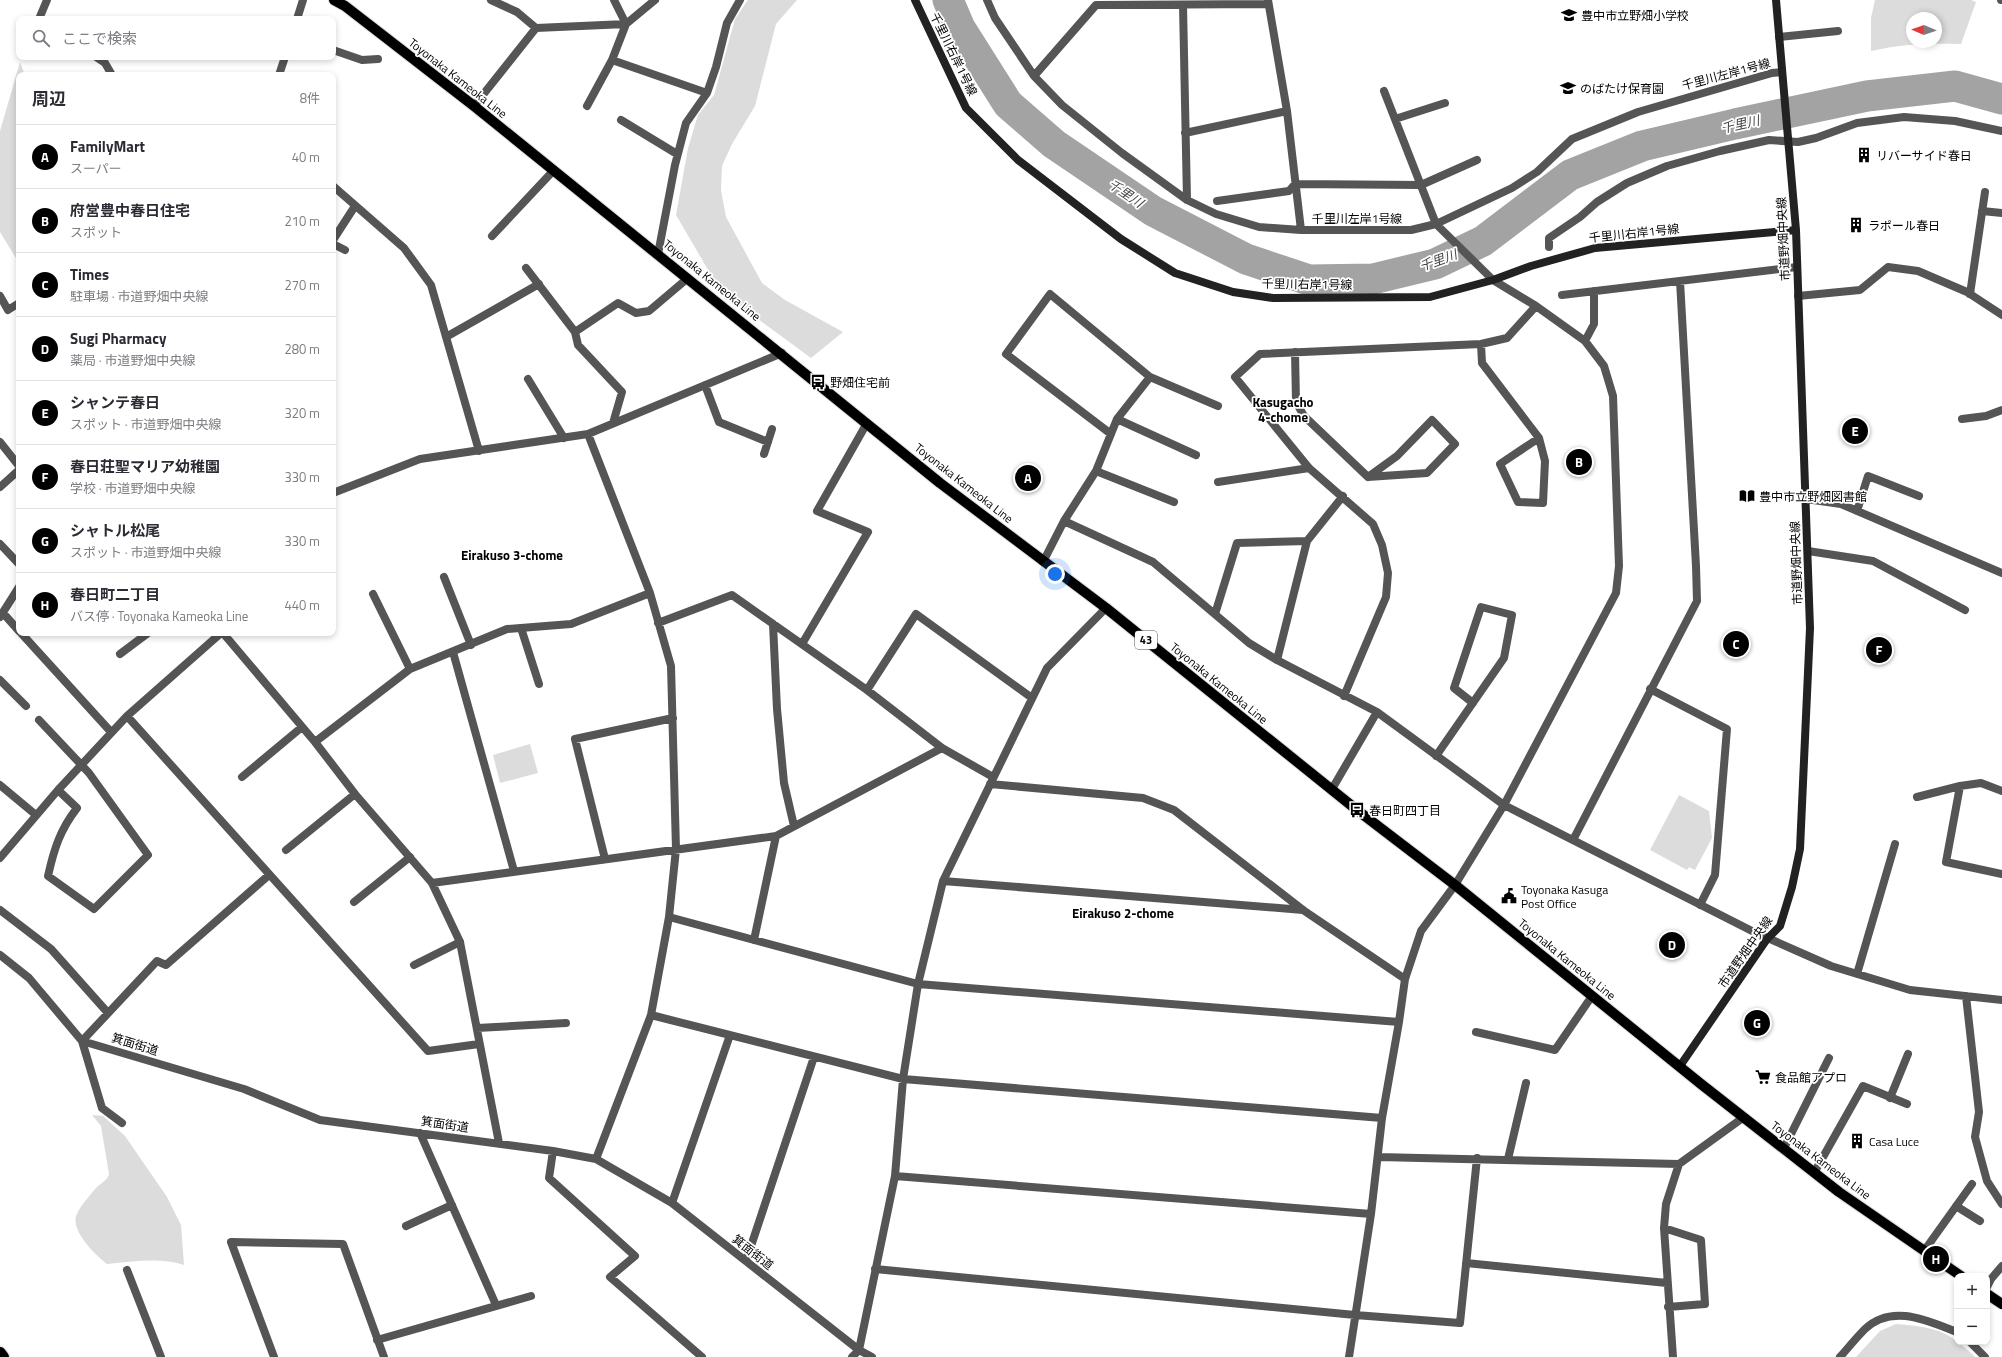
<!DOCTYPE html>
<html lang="ja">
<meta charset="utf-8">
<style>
body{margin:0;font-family:"Titillium Web","Noto Sans JP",sans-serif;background:#f7f7f7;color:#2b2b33}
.controls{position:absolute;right:12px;bottom:12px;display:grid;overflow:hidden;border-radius:8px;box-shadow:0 2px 6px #0003}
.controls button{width:36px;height:36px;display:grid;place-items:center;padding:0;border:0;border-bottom:1px solid #e1e1e2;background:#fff;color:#2b2b33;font:20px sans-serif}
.compass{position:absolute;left:1906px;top:12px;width:36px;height:36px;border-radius:50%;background:#fff;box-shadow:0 2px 6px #0003;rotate:272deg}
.you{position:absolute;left:1055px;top:574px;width:14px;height:14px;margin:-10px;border:3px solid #fff;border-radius:50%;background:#1a73e8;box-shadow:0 0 0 6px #1a73e833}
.badge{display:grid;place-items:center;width:26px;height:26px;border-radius:50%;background:#000;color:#fff;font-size:13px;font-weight:700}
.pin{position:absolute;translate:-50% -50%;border:2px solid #fff;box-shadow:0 1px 4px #0006}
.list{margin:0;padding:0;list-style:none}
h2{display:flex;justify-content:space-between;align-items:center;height:52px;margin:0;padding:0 16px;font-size:17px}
h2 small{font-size:13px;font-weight:400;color:#7c7c81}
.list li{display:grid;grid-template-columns:26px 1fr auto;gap:12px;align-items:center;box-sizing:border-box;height:64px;padding:0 16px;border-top:1px solid #e1e1e2}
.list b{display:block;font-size:15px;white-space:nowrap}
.list p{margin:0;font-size:13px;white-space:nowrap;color:#7c7c81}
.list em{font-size:13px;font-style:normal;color:#7c7c81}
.icon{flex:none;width:22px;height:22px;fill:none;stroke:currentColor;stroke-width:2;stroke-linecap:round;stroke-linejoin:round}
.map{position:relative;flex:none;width:2002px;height:1357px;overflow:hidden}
.search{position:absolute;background:#fff;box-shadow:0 2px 6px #0003;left:16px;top:16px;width:320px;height:44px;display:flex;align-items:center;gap:10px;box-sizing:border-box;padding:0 14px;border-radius:8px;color:#7c7c81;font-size:15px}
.panel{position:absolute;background:#fff;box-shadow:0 2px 6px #0003;left:16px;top:72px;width:320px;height:564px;border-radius:8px}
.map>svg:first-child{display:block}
</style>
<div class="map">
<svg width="2002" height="1357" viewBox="0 0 2002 1357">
<rect width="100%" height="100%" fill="#fff"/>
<path fill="#dcdcdc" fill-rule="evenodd" d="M748,0H797L776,24L755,106L732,144L722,166L721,190L726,217L762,283L785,300L843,332L811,358L721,292L676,215L688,148L698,115L714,95L735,19Z
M1875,0H1971L1976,2L1961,44C1930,43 1901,44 1871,51V18ZM1912,18H1936V42H1912Z
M20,62L25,75H19V263L0,232V131Z
M530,744L538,773L500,783L493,755Z
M1679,795L1709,811L1712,838L1695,870L1689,867L1687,870L1650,850Z
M92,1115L103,1116L125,1136L167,1197L181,1225L184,1265C158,1257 134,1262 107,1264C96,1255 69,1230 77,1214C81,1205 90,1195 97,1187C101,1183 108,1180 109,1174L101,1126Z
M1896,1324C1934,1327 1948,1330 1975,1357H1856L1880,1331Z"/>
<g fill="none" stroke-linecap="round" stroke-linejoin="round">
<path stroke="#a3a3a3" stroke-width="31" d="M948,0L960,28L1008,104L1054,144L1153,211L1246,259L1309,280L1373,279L1435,264L1483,241L1570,175L1642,146L1735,124L1867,96L1955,86L2002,99"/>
<defs>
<path id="primary" d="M334,0L345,6L474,106L940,483L1106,608L1357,810L1455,885L1701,1084L1839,1192L1961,1276
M1987,1294L2002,1304"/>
<path id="highway" d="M0,1353L3,1357"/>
</defs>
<use href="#primary" stroke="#dbdbdb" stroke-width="12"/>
<use href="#highway" stroke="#dbdbdb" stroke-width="14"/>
<path stroke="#555" stroke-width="8" d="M1779,37L1838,31
M333,50L362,60L378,59
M1982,211L2002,213
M492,236L554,170
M333,240L355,206
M333,244L345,250
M1970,294L1985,192
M1962,419L1986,416L2002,410
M1808,551L1873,561L1965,610
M521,628L539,684
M354,902L410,857
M414,965L460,942
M1956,1206L1980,1221
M1924,1251L1972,1184"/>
<path stroke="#555" stroke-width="8" d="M491,0L517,12L536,28
M987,0L995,18L1034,76L1062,105L1122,153L1187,200L1216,214L1259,227L1301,230H1411L1436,224L1512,188L1537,172L1572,139L1638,112L1772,73L1782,72
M1268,0L1287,111L1301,230
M2001,0H2002
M1183,5L1187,200
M39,19L47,0
M297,19L303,0
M96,57L105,63L112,75
M612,60L707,93
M279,75L285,57
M1034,76L1096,5L1268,4
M474,106L536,28L626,24L655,0
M587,106L612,60L626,24L614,0
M1395,119L1445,103
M621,120L677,154
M1185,133L1287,111
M333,186L404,248L431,285L479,451
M1217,201L1289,191L1295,184L1421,185L1477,160
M1549,247V238L1580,217L1597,202L1627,183L1667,166L1720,151L1769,140L1798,142L1816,138L1857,123L1904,117L1955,121L2002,131
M658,254L675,165L686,123L707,93L716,67L727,23L740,0
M526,268L575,332L618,303L636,313L649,311L688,278
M1562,295L1797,267
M0,296L8,310L19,303
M1798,296L1860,290L1888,267L1918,271L1967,292L2002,315
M575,332L578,345L622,392L613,423
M446,337L539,284
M1585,341L1594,324V291
M1481,344L1482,363L1539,438L1545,461L1543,503L1518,502L1500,464L1539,438
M1295,352L1296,402L1304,416L1368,477L1397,456L1432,420L1455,444L1427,473L1368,477
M528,379L564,438
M705,385L719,422L768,442
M1117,419L1196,455
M588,434L650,593L671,666L676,849L669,917L651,1015L596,1159
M1111,434L1006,354L1050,294L1150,377L1218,406
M0,442L19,466
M764,454L772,429
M1096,471L1174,502
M1218,482L1309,468
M0,487L19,470
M333,493L420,459L588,434L782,353
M1806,499L1841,504L2002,573
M1857,511L1868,476L1919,496
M1064,521L1153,562L1249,643L1277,660L1377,712L1504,805L1754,932L1831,966L1910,990L2002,1000
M0,544L19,564
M1043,562L1064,521L1096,471L1117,419L1150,377
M444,577L471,645
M373,594L410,669
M3,613L19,631
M1215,614L1237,543L1307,541
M0,617L19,587
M658,623L732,595L867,690L942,748L993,777
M773,624L777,709L784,783L794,826
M21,633L111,732
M223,633L315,742L355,794L432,883L460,942L499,1143
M802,644L868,532L817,511L867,423
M453,652L514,871
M120,654L148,633
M1277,660L1307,541L1343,496
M0,680L26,706
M1650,689L1727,729L1715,875L1700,905
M867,690L916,614L1032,698
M1344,696L1386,597L1388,573L1382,545L1373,524L1309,468L1235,377L1260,354L1481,344L1507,338L1536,306
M127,716L428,1051L479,1044
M39,720L89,773L148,855L94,909L48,876C54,849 60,830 77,808L58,790
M315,742L410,669L507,629L571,624L650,593
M1436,756L1504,658L1512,615L1481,607L1454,688L1473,703
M242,777L302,727
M990,784L1143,798L1174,810L1303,910L1405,979
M0,785L36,815
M1960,786L1946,862L2002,874
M1332,789L1377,712
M1917,797L1960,786L1981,783L2002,791
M1573,840L1697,601L1696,566L1680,281
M286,850L355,794
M0,858L58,790L127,716L221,633
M605,859L575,739L673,718
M943,881L1303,910
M432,883L776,836L942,748
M0,910L51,949L108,1013
M669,917L918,984L1399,1022
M754,940L776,836
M0,955L29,978L82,1041L244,1089L320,1120L553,1151L596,1159L672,1203L859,1350L872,1357
M1857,974L1895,844
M1966,996L1979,1112L1975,1137L1987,1181L2002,1204
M651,1015L903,1079L1382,1118
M477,1028L566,1023
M1476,1032L1555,1050L1592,996
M1890,1098L1908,1054
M122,1123L102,1108L82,1041L157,961L166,965L269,875
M420,1133L496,1305
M1784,1148L1829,1058
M553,1151L549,1178L635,1256L610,1277L702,1357
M1378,1157L1679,1164L1744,1117
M1508,1159L1526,1083
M1814,1173L1863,1086L1907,1104
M895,1176L1371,1214
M672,1203L730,1035
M406,1226L452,1205
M1664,1228L1701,1240L1705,1304L1668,1307
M746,1261L814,1057
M1466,1263L1667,1283
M875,1269L1355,1315L1460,1323L1477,1158
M127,1270L161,1357
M1987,1287L1991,1279L2002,1266
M377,1340L531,1296
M1970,1342L1985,1357
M274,1357L231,1242L343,1244L384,1357
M852,1357L859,1350L895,1176L903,1079L918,984L943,881L1047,668L1106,608
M1349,1357L1371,1214L1382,1118L1399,1022L1405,979L1421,931L1455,885L1504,805L1616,593L1619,566L1613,396L1604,366L1585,341L1536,306L1493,280L1436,224L1384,91
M1673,1357L1664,1228L1666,1204L1679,1164
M1840,1357C1848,1348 1856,1338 1865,1329C1892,1303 1928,1321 1957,1332"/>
<path stroke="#222" stroke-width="8" d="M915,0L966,108L1018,160L1121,239L1175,273L1233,292L1273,298L1430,297L1493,280L1531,266L1595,248L1796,230
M1680,1066L1767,939L1780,926L1792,887L1800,849L1810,628L1796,230L1776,0"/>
<use href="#primary" stroke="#000" stroke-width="10"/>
<use href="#highway" stroke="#000" stroke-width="12"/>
</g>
<defs>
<symbol id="school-bare" viewBox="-9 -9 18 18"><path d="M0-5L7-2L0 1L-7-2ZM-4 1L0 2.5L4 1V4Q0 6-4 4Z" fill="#000" stroke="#fff" stroke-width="2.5" paint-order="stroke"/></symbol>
<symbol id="building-bare" viewBox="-9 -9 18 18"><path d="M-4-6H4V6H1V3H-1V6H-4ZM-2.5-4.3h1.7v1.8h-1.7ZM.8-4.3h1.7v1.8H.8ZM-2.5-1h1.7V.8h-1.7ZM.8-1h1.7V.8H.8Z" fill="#000" stroke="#fff" stroke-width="2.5" paint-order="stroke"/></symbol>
<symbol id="bus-bare" viewBox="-9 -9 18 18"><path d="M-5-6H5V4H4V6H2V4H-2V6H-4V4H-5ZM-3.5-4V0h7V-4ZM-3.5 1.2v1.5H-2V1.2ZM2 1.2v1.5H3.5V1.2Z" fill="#000" stroke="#fff" stroke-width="2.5" paint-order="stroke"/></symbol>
<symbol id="library-bare" viewBox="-9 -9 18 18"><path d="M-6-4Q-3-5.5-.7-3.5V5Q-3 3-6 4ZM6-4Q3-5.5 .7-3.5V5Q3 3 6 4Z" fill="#000" stroke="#fff" stroke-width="2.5" paint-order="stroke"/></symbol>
<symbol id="civic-bare" viewBox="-9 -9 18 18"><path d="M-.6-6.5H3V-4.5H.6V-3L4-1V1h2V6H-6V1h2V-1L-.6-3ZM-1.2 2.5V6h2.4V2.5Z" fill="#000" stroke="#fff" stroke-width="2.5" paint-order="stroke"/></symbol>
<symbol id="supermarket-bare" viewBox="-9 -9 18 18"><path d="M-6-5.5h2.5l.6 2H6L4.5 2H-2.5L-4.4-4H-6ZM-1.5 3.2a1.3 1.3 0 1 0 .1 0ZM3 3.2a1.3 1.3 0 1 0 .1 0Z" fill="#000" stroke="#fff" stroke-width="2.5" paint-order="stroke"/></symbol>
</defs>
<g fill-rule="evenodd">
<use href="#school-bare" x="1558" y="4" width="22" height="22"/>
<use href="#school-bare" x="1557" y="77" width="22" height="22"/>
<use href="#building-bare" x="1853" y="144" width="22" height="22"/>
<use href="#building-bare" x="1845" y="214" width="22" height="22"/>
<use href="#bus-bare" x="807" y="371" width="22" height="22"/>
<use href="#library-bare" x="1736" y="485" width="22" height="22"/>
<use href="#bus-bare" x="1346" y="799" width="22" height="22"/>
<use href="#civic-bare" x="1498" y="885" width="22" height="22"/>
<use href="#supermarket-bare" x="1752" y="1066" width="22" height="22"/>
<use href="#building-bare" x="1846" y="1130" width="22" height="22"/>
</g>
<g text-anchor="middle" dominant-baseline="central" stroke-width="3.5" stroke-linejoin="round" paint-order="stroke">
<rect fill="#fff" stroke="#4c4c4c" stroke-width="1" x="1135" y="631" width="22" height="18" rx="3"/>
<g font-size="11" font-weight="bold" fill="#000">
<text x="1146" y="640">43</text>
</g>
<g font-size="12" fill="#000" stroke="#fff" text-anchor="start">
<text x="1581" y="15">豊中市立野畑小学校</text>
<text x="1580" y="88">のばたけ保育園</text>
<text x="1876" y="155">リバーサイド春日</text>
<text x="1868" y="225">ラポール春日</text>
<text x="830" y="382">野畑住宅前</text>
<text x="1759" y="496">豊中市立野畑図書館</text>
<text x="1369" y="810">春日町四丁目</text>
<text x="1521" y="889">Toyonaka Kasuga<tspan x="1521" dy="14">Post Office</tspan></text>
<text x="1775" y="1077">食品館アプロ</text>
<text x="1869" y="1141">Casa Luce</text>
</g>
<g font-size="12" fill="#000" stroke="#fff">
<text transform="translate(954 54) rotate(64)">千里川右岸1号線</text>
<text transform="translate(1726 74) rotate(-15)">千里川左岸1号線</text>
<text transform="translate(458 78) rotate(38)">Toyonaka Kameoka Line</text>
<text x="1357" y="218">千里川左岸1号線</text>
<text transform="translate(1634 233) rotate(-6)">千里川右岸1号線</text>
<text transform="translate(1783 239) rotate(-93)">市道野畑中央線</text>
<text transform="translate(712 280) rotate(39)">Toyonaka Kameoka Line</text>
<text transform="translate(1307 284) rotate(1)">千里川右岸1号線</text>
<text transform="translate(964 483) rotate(38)">Toyonaka Kameoka Line</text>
<text transform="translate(1796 563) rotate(-92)">市道野畑中央線</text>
<text transform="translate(1219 683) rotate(39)">Toyonaka Kameoka Line</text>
<text transform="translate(1745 952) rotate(-55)">市道野畑中央線</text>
<text transform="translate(1567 959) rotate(39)">Toyonaka Kameoka Line</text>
<text transform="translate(135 1044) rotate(17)">箕面街道</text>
<text transform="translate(445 1124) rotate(8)">箕面街道</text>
<text transform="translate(1821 1160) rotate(37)">Toyonaka Kameoka Line</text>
<text transform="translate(753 1252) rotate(38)">箕面街道</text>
</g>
<g font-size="13" font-style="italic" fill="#444" stroke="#fff">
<text transform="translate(1740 124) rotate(-13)">千里川</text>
<text transform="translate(1126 193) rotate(34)">千里川</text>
<text transform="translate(1438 260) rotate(-20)">千里川</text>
</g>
<g font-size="13" font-weight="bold" fill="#000" stroke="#fff">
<text x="1283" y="402">Kasugacho<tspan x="1283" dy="15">4-chome</tspan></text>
<text x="512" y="555">Eirakuso 3-chome</text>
<text x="1123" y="913">Eirakuso 2-chome</text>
</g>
</g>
</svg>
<div class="controls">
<button>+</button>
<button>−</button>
</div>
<svg class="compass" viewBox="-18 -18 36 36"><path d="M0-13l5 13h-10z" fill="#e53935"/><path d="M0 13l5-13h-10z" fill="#7c7c81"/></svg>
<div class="you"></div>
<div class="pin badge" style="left:1028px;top:478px">A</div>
<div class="pin badge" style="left:1579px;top:462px">B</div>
<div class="pin badge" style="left:1736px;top:644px">C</div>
<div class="pin badge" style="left:1672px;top:945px">D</div>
<div class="pin badge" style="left:1855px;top:431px">E</div>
<div class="pin badge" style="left:1879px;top:650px">F</div>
<div class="pin badge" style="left:1757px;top:1023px">G</div>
<div class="pin badge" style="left:1936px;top:1259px">H</div>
<div class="search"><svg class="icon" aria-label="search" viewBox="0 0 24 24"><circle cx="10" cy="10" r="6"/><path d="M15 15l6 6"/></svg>ここで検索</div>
<section class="panel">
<h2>周辺<small>8件</small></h2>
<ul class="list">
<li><span class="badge">A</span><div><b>FamilyMart</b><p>スーパー</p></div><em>40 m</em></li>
<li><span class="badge">B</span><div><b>府営豊中春日住宅</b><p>スポット</p></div><em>210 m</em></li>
<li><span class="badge">C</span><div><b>Times</b><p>駐車場 · 市道野畑中央線</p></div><em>270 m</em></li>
<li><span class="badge">D</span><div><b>Sugi Pharmacy</b><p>薬局 · 市道野畑中央線</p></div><em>280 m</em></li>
<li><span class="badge">E</span><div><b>シャンテ春日</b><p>スポット · 市道野畑中央線</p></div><em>320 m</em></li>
<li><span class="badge">F</span><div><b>春日荘聖マリア幼稚園</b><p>学校 · 市道野畑中央線</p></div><em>330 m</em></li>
<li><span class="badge">G</span><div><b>シャトル松尾</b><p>スポット · 市道野畑中央線</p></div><em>330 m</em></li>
<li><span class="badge">H</span><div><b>春日町二丁目</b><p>バス停 · Toyonaka Kameoka Line</p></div><em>440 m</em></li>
</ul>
</section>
</div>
